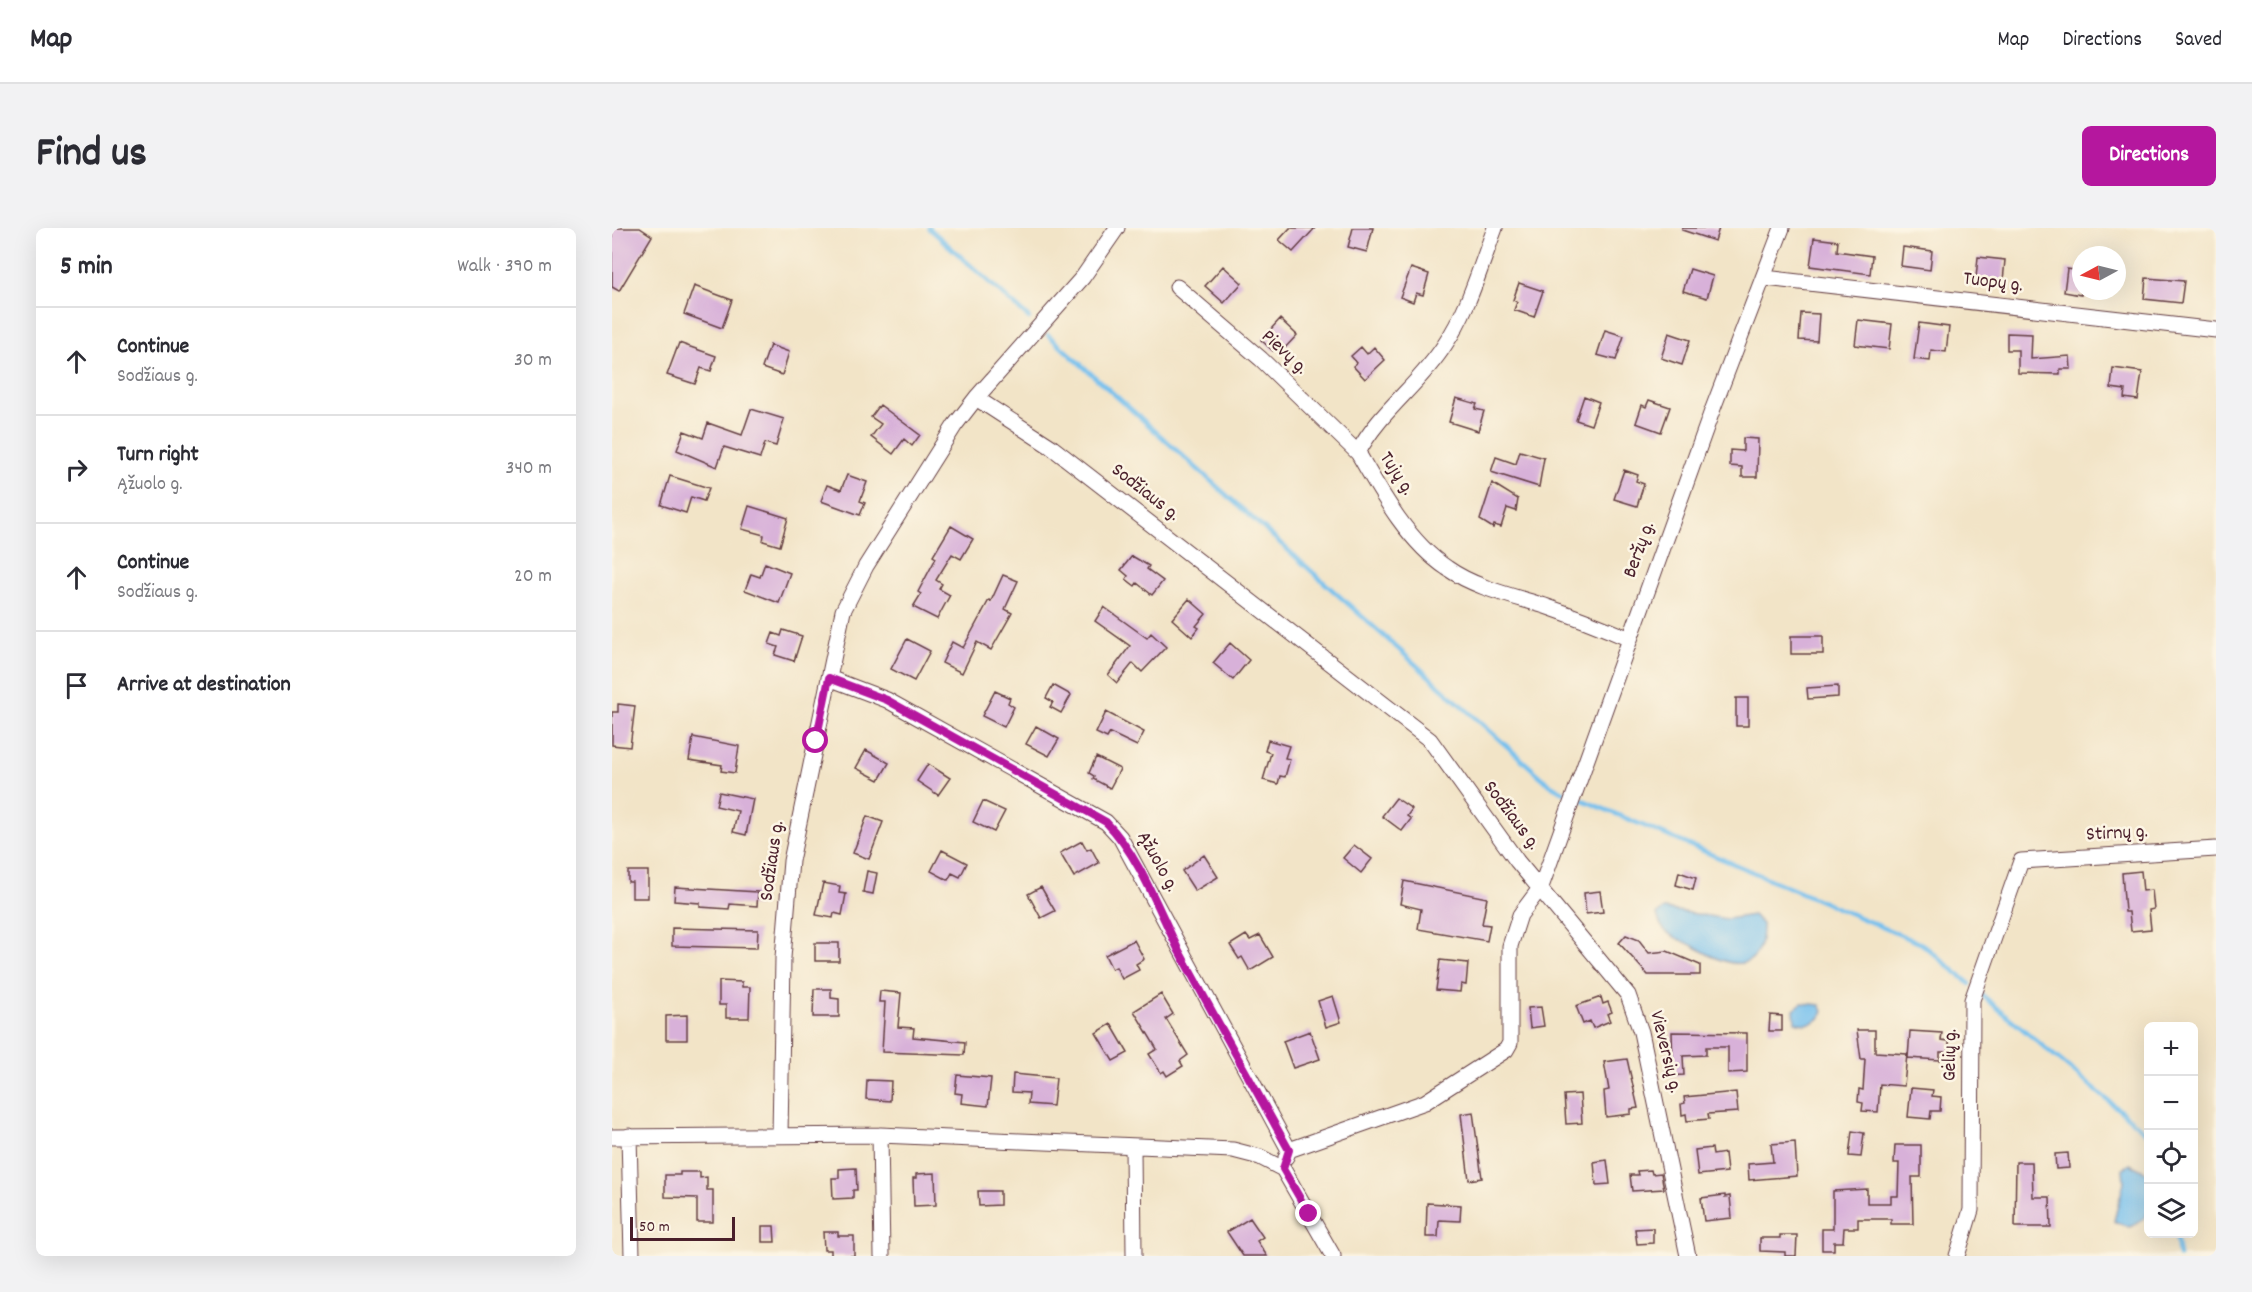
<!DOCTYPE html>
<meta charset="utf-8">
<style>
body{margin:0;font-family:Dekko,sans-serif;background:#f2f2f3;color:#2b2b33}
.controls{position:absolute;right:18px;bottom:18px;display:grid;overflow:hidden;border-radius:9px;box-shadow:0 6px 24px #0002}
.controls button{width:54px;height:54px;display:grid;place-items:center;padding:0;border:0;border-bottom:2px solid #e1e1e2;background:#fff;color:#2b2b33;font:30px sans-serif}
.compass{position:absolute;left:1460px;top:18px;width:54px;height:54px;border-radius:50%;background:#fff;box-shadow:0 6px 24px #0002;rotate:263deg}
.scale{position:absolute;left:18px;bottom:15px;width:105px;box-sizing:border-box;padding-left:6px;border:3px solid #4a1f2b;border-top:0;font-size:16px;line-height:21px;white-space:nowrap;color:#4a1f2b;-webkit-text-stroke:4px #fcf5e5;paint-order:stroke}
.stop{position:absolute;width:18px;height:18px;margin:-14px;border:4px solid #b5179e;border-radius:50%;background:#fff}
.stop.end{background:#b5179e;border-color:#fff;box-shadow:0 2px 6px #0008}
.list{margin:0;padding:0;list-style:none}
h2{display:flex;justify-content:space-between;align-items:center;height:78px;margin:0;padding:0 24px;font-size:26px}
h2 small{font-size:20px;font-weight:400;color:#7c7c81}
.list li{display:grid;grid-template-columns:39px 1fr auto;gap:18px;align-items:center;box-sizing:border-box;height:108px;padding:0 24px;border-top:2px solid #e1e1e2}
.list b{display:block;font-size:22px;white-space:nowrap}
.list p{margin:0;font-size:20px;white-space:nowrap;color:#7c7c81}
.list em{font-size:20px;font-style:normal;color:#7c7c81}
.icon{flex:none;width:33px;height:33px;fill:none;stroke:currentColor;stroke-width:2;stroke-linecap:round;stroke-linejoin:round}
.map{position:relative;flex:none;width:1604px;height:1028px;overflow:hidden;border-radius:9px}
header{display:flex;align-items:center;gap:36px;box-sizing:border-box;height:84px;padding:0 30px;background:#fff;border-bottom:2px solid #e1e1e2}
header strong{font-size:28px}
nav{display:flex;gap:33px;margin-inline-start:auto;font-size:21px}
.intro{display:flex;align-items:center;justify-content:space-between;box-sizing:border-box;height:144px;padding:0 36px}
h1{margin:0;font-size:42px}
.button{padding:15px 27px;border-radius:9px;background:#b5179e;color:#fff;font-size:21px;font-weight:700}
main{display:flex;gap:36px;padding:0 36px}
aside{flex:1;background:#fff;border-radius:9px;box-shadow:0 6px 24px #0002}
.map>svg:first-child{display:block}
</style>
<header>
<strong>Map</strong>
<nav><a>Map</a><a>Directions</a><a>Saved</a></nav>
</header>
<div class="intro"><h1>Find us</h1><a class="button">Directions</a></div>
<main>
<aside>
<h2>5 min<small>Walk · 390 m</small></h2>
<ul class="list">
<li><svg class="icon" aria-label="ahead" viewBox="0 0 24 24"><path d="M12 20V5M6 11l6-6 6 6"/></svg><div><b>Continue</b><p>Sodžiaus g.</p></div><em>30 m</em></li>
<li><svg class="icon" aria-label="right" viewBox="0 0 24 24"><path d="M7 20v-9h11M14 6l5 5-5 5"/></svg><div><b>Turn right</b><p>Ąžuolo g.</p></div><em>340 m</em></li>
<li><svg class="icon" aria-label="ahead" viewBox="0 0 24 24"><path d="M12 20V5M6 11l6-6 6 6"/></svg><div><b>Continue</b><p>Sodžiaus g.</p></div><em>20 m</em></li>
<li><svg class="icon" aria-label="arrive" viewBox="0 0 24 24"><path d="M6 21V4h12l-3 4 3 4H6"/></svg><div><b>Arrive at destination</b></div></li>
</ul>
</aside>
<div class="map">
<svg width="1604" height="1028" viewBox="0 0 1604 1028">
<rect width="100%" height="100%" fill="#fcf5e5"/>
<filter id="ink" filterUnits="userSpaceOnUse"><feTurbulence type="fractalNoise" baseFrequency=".0167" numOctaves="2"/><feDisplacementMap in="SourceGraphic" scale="12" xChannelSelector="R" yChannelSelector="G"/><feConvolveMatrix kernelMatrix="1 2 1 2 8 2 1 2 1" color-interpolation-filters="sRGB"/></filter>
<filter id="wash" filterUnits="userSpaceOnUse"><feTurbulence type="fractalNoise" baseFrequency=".008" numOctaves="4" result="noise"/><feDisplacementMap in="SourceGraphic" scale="24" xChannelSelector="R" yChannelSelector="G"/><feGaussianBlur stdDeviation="1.35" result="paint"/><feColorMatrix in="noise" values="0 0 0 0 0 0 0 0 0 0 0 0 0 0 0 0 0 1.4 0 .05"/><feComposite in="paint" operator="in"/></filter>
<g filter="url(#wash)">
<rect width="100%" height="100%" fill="#f2e4c7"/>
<path fill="#74c0ee" stroke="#5f708c" stroke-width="1.5" d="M1052,681L1115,691L1141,687L1150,696C1151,748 1118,740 1085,720C1067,709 1050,710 1045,686Z
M1190,775L1208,777L1211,783C1208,795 1194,798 1183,794L1182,781Z
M1518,936L1536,945C1537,970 1545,991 1517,999L1502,993L1512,954L1511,941Z"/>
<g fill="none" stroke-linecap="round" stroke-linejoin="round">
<path stroke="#74c0ee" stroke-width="4.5" d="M317,0L417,90
M436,107L937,556L953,565
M971,572L1310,716L1358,756
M1370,767L1536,906
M1564,1006L1567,1028"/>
</g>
<g id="blocks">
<path fill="#d8b1d9" d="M0,0H28L40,8L7,63L0,59Z
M678,0H703L681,24L667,12Z
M741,0H761L755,24L736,19Z
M1071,0H1107L1103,13L1070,2Z
M1202,10L1226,13L1225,23L1260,28L1258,46L1198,38Z
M1291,19L1320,23L1318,42L1289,38Z
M1366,29L1393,32L1391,53L1364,50Z
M611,38L630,55L612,75L593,58Z
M799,40L817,46L811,67L804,65L801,74L788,69Z
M1078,41L1101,48L1095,70L1071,63Z
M1455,41L1469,43V67L1452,64Z
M1534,50L1572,53L1569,75L1532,71Z
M907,55L931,63L922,89L902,82L905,74L901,72Z
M82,58L120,72L110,100L72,86Z
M1189,85L1207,86L1205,113L1187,112Z
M668,91L685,107L670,123L665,119L661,123L649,112Z
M1246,92L1280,96L1277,121L1243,117Z
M1307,95L1337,99L1334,124L1319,122L1318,133L1302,131Z
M993,102L1012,108L1004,132L985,127Z
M1057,105L1078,112L1070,137L1049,130Z
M1395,105L1420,106L1419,131L1458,128L1459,141H1448V146L1406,145V122H1395Z
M67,115L104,128L99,143L89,140L83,156L55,147Z
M158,117L177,124L170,147L150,140Z
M749,119L755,126L762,119L773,132L753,151L741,138L745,135L739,128Z
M1501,140L1530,144L1526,172L1512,170L1513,162L1499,160Z
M972,168L987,174L979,197L964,192Z
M844,170L865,176L863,181L872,183L866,203L837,194Z
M1037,172L1058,179L1049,204L1024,195L1030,177L1034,179Z
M268,177L308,207L300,218L292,211L281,226L259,209L269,196L259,189Z
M139,181L172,191L164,218L153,215L148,230L112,219L105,239L65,222L72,203L91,210L96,195L130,207Z
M1131,210L1146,211L1145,249H1130V239L1118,238V222L1131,223Z
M908,223L932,230L927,259L879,244L884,229L904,236Z
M1012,242L1026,247L1024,253L1032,256L1025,278L1002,271Z
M235,247L255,254L248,273L253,275L248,287L209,273L215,257L229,262Z
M58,248L97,260L92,273L79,269L74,285L49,277Z
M880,255L906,271L904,283L895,280L889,299L882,297L881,300L868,292Z
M137,278L176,290L168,318L151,313L152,307L130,301Z
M339,298L361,311L349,331L340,326L324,352L330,356L327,361L338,367L325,391L301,379L309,366L306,364L324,330L321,328Z
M520,328L537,338L535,341L551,353L540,367L525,355L523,358L514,351L516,348L509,342Z
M153,335L178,345L167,375L133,362L139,346L148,349Z
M391,347L406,353L393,381L400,385L379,422L365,414L350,445L330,435L340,414L351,420L377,372L379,373Z
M577,371L594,386L584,398L587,400L580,409L560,391Z
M492,379L535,410L539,405L554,419L530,444L521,435L505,455L496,447L518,418L483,393Z
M171,402L190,408L182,433L163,427L166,419L157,416L161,405L169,408Z
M1179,408H1211V426H1179Z
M295,411L318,423L302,453L279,441Z
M618,415L637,432L621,452L601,435Z
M441,457L459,467L449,485L438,479L441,474L434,470Z
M1226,458V469L1196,471L1195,460Z
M383,463L398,470L396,475L402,479L392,499L370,488Z
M1124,470H1136V498H1124Z
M6,476L23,478L18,519L0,517V484H6Z
M494,484L532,504L525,518L498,505L495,510L484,505Z
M424,498L447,511L437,528L414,516Z
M81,509L127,518L123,545L109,543L110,537L77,532Z
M656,512L677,518L673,530L678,531L673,549L668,548L666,556L651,552L659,525L653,523Z
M254,522L277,535L267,552L244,540Z
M484,529L508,541L498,560L481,551L482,548L477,545Z
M316,536L338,550L326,567L305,553Z
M107,564L141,571L134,607L121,604L126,583L104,578Z
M784,570L800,581L795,588L799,591L790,603L770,588Z
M371,573L393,583L382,604L361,594Z
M255,588L271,594L257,631L241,625Z
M470,613L475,622L479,620L487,635L462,649L448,625Z
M742,617L760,631L749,645L731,630Z
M330,622L355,635L348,649L340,645L336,652L319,643Z
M592,627L606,649L583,663L570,643Z
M16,643H36V670H20V654H16Z
M255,643L265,645L261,666L251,664Z
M1529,643L1531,663L1540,662L1542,681L1537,682L1539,701L1519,703L1517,684H1513L1510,645Z
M1067,644L1084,650L1081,662L1064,657Z
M792,653L875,670L870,696L878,697L875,713L806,701L809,681L788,676Z
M211,655L228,658L227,665L234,666L230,687L222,685L221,690L204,687Z
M63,659L146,664L145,678L118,676L117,681L88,679V675L62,673Z
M429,659L443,683L429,690L416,666Z
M988,663L991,684L974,686L972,665Z
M60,700L146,702L145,720L60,718Z
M634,707L638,712L648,707L661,729L638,743L630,729L627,731L618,717Z
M1014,707L1027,712L1037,725L1055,723L1088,737V747H1036L1007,715Z
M522,712L532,731L524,736L527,742L510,751L504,739L500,741L493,727Z
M203,715H227V733H203Z
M828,732L856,735L854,757L849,756L848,764L824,762Z
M107,753L130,754V759H138L137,790H114V777H107Z
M202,761H219V770L227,771V789H201Z
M268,763L289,765L286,799L302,800L301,809L353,814L352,827L270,824L273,774H267Z
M549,766L561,786L554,791L576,827L568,833L571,838L555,848L552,843L549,845L537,826L545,821L522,783Z
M721,768L729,794L714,799L706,773Z
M989,769L991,776L996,774L1000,784L995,786L998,793L981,800L978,793L971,796L964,778Z
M929,779L932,798L918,800L916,780Z
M75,787V812H54V788Z
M1158,787L1170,788V803H1157Z
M499,796L516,825L501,833L484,805Z
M1245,802H1263V824L1295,826L1292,858L1268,856L1266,884L1250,883L1251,875L1246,874L1247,861L1251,862L1253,831H1249Z
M698,803L708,831L681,840L671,813Z
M1298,803L1330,805L1329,812L1337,813V824H1328V832L1296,830Z
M1060,804L1135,805V844L1116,845V819H1094V827L1071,828L1072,847L1054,848V837H1061Z
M1015,831L1026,880L1019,881V886L994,889L992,863L997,862L992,834Z
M401,846L444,850L441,878L416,876L417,865L400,864Z
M345,847L379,850L376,878L349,875L350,866L343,865Z
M255,852L279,853L278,873L254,871Z
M1299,860L1321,862L1320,868L1329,869L1328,883H1319L1318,891L1296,889Z
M1124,864L1126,884L1096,886L1097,891L1075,893L1074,886L1070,887L1069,876L1073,875L1072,869Z
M968,866L970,895L954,896L952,867Z
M861,884L870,950L857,952L849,886Z
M1240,903L1252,905L1249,929L1237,928Z
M1183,914L1185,948L1137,952L1136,936L1161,934L1159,916Z
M1283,917H1309V949H1300L1301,996H1279V991H1246V1000H1232L1231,1014H1222V1022H1210V1001H1221V963L1255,961V975H1279V968H1286L1287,935H1282Z
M1100,920L1101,927L1113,925L1115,944L1086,947L1083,922Z
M1456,925L1457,940L1444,941L1443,926Z
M995,932L998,956L984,957L982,934Z
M1404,934H1420L1421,969H1438L1439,999H1403Z
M244,940L245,962H241V970L221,971L220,950H227V941Z
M1039,942L1040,946L1049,945L1052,961L1020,963L1018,947H1026L1025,943Z
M68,944H88V950L95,949V962H101V994H85V970L53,969V947H68Z
M323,945L324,977L302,978L301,950H304V946Z
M366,963H388V977L367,978Z
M1113,967V969L1118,968L1120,990L1092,993L1089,970Z
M815,975L849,977L848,993L827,992L826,1009H814Z
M638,990L651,1009L645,1013L655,1028H631L615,1004Z
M150,998H162L163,1014H150Z
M1041,1000V1015L1025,1016L1023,1001Z
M211,1004H226V1008H242V1028H219V1022H212Z
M1168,1007H1185L1184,1028H1173V1024L1148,1023V1010H1168Z"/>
</g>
</g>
<g filter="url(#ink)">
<use href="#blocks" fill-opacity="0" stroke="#633d42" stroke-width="1.5"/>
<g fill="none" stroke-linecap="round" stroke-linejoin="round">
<defs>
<path id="minor" d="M883,0C868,40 856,83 832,118C808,156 765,186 746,225C769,265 796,314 835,340C863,360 901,368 933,378C962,388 990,399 1018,411
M1153,50L1604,102
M565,59L649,131L746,225
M364,170L438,218L818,512L905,633L1016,767L1029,804L1076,1028
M217,450L275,472L494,594L508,609L677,922L674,929
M268,907L270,1028
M17,908L20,1028
M168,908L171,730L179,633L231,383L254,338L343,197L364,170L471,49L505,0
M0,909L268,907L621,922L648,929L671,941L721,1028
M521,918L522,1028
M677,922L813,874L894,822L898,815V718L908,687L929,659L1100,183L1170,0
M1345,1028L1359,982L1360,772L1409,633L1604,621"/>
</defs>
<use href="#minor" stroke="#633d42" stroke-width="17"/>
<use href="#minor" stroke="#fff" stroke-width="15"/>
</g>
</g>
<g fill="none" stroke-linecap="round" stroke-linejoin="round" filter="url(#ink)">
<path stroke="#b5179e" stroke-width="8" d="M204,513L217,450L275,472L494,594C527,628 545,678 566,721C602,788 640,855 677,922L671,941L697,986"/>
</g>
<g text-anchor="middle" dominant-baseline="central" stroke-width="5" stroke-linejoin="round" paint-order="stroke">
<g font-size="20" fill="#4a1f2b" stroke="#fcf5e5">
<text transform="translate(1381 55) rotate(7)">Tuopų g.</text>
<text transform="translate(672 125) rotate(43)">Pievų g.</text>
<text transform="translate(784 246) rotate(57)">Tujų g.</text>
<text transform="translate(533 265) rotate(38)">Sodžiaus g.</text>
<text transform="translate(1028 322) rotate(-70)">Beržų g.</text>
<text transform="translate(899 588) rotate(53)">Sodžiaus g.</text>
<text transform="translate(1505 606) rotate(-3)">Stirnų g.</text>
<text transform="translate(161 633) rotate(-82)">Sodžiaus g.</text>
<text transform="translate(545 634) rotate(61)">Ąžuolo g.</text>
<text transform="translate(1053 824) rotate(76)">Vieversių g.</text>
<text transform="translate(1339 827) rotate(-89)">Gėlių g.</text>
</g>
</g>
</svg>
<div class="controls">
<button>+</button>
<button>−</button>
<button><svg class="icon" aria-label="locate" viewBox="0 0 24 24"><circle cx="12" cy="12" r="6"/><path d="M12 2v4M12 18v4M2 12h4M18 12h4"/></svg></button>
<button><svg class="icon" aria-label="layers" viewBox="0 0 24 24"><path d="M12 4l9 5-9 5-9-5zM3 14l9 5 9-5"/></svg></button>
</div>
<svg class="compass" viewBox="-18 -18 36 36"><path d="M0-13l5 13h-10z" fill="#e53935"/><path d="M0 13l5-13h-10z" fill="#7c7c81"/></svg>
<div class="scale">50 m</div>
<div class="stop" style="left:204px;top:513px"></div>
<div class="stop end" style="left:697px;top:986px"></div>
</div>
</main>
